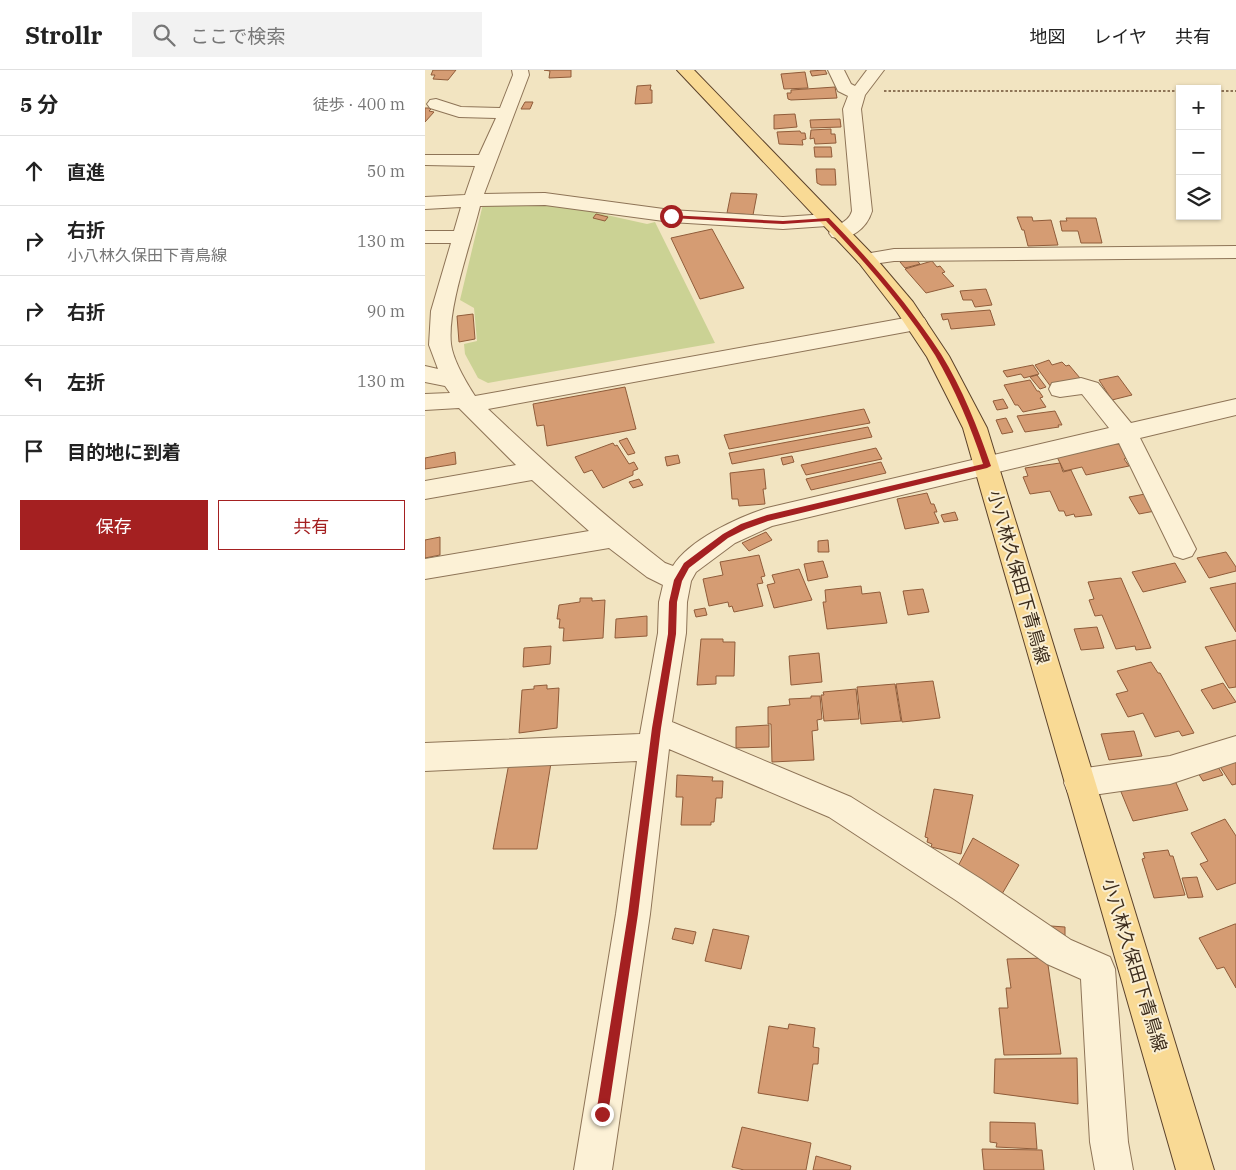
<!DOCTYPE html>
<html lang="ja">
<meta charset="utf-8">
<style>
body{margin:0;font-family:"IBM Plex Serif","Noto Sans JP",serif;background:#f2f2f2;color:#222}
.controls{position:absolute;right:15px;top:15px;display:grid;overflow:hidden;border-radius:0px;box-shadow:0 1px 4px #0004}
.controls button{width:45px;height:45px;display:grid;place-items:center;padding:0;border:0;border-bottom:1px solid #e0e0e0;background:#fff;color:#222;font:25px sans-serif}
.stop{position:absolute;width:15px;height:15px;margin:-11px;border:4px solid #a42021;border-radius:50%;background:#fff}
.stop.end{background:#a42021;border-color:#fff;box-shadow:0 1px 5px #0008}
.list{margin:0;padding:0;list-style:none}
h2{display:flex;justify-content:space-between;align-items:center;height:65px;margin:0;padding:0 20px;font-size:21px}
h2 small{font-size:16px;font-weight:400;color:#767676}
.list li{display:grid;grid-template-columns:32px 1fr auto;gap:15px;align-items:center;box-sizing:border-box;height:70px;padding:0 20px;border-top:1px solid #e0e0e0}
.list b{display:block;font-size:19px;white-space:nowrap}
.list p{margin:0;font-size:16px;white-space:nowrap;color:#767676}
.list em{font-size:16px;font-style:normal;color:#767676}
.actions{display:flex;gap:10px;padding:15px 20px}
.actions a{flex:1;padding:11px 0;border:1px solid #a42021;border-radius:0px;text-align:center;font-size:18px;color:#a42021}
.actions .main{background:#a42021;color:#fff}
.icon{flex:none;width:28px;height:28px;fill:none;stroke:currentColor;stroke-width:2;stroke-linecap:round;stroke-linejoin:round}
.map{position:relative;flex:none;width:811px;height:1100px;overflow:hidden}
header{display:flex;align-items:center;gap:30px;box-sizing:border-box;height:70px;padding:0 25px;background:#fff;border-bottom:1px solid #e0e0e0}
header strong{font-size:24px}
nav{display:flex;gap:28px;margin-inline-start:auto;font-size:18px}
.search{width:350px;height:45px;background:#f2f2f2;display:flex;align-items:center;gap:12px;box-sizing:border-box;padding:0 18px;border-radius:0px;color:#767676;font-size:19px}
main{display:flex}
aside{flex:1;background:#fff}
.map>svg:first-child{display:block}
</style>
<header>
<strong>Strollr</strong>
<div class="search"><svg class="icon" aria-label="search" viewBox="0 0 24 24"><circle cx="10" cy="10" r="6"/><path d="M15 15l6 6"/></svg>ここで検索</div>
<nav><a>地図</a><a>レイヤ</a><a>共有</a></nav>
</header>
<main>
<aside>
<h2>5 分<small>徒歩 · 400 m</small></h2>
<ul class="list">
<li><svg class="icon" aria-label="ahead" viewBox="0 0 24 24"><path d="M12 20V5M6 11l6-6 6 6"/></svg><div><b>直進</b></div><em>50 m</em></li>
<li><svg class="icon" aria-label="right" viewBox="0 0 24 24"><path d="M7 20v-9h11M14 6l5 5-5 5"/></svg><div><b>右折</b><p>小八林久保田下青鳥線</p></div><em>130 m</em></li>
<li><svg class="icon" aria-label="right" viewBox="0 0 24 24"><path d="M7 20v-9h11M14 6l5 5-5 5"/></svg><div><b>右折</b></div><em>90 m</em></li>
<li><svg class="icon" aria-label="left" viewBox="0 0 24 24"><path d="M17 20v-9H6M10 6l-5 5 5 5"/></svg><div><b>左折</b></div><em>130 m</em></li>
<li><svg class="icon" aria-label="arrive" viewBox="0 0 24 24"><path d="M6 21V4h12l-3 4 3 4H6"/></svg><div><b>目的地に到着</b></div></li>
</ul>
<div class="actions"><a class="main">保存</a><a>共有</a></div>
</aside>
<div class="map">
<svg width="811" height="1100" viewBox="0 0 811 1100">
<rect width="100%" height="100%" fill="#f2e4c1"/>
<path fill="#cbd294" d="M102,132L150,138L222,154L230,152L290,273L63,313L53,308L40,284L39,274L52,271L49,238L35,230L58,134Z"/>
<path fill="#d59c73" stroke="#905c3a" d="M8,0H31L23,10L8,9L10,5H6Z
M119,0H146V7L124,8L125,1Z
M400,0L402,4L387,6L385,1Z
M380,2L383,18L359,19L356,4Z
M226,15L225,20H227V33L210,34L212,16Z
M410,17L412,28L366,30L363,29L362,23H366V20Z
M100,32H108L105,39H96Z
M0,38H7L4,41L9,42L0,52Z
M370,44L372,57L349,59V45Z
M415,49L416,57L386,58L385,50Z
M406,59V64H410L411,73L390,74L389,68L385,69L386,60Z
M375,61L376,63H380L381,69L377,70L378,75L354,74L352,62Z
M389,77H406L407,87H390Z
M391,99H410L411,115H396L392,113Z
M306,123L332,124L328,145L302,143Z
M171,144L183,147L180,151L168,148Z
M592,147H607L608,151L626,150L633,175L603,176L599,160H597Z
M641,148H671L677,173H656L653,161H637L635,151H642Z
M287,159L319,218L275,229L246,168Z
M490,188L495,194L480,198L475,192Z
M507,191L512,197L515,196L520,202L517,203L529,216L501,223L480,199Z
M561,219L567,235L550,237L547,230H538L535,221Z
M565,240L570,255L526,259L523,249L518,250L516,244Z
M48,244L50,269L34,272L32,246Z
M624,290L627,295L637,292L641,296L644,295L655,308L626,317L610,295Z
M608,295L614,304L599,308L596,304L582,307L578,301Z
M612,305L621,317L615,319L605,307Z
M693,306L707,325L687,330L674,310Z
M605,310L612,321H614L618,327L615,328L621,337L598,342L593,335H590L579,315Z
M200,317L211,359L122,376L119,355L112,356L108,334Z
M578,329L583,338L572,340L568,331Z
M439,339L445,353L304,379L299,365Z
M630,341L637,355H633L634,357L600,362L592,346Z
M581,348L588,362L577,364L571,350Z
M443,357L447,367L307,394L304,383Z
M202,368L210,383L203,385L194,371Z
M188,373L190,376L192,375L204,394L209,392L213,399L208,401V405L178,418L167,400L159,403L150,387Z
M690,374H696L704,387L699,389L704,396L661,405L657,397L639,401L631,385Z
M451,378L457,389L381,405L376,395Z
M30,382L31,394L0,399V388Z
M253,385L255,393L242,396L240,387Z
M367,386L369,392L358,395L356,388Z
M456,392L461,403L386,420L381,409Z
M635,393L638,402L646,400L667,445L650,447L649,444L641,446L639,441H634L625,421L605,424L598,407L603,406L600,398Z
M339,399L341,419H338L340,434L314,436L313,429H307L305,403Z
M214,409L218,415L208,418L204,412Z
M502,423L506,434H509L512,442H509L514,453L480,459L472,429Z
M720,424L730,441L714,444L704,427Z
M530,442L533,450L519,452L516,445Z
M341,462L347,470L324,481L317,473Z
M15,467V485L0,488V470Z
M403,470L404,482H393V471Z
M801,482L811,497V501L784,508L772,488Z
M334,485L340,506L336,507L338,513L332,514L338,536L309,542L307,536L304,537L303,532L284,536L278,509L298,505L295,492Z
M398,491L403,507L383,511L379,494Z
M750,493L761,512L718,522L707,502Z
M374,499L387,530L349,538L342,515L350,513L347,505Z
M696,508L726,578L711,580L710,576L691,579L677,545L670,546L664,530L669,529L663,512Z
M811,513V562L785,518Z
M436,516L437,524L455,522L462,553L402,559L398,532H401L400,520Z
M498,519L504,542L483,545L478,521Z
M155,528H167V531L180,530L178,568L138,571L139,558H134L135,549H132L134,535L155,532Z
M280,538L282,545L271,547L269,540Z
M222,546V566L190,568L191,549Z
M672,557L679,578L656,580L649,559Z
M276,569H298V572H310L309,606H291V614L272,615Z
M811,570V617L804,618L780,577Z
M126,576L125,594L98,597L99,578Z
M394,583L397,612L366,615L364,586Z
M726,592L733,603H735L769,663L757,666L754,661L730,667L718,643L703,647L691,624L703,621L692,601Z
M508,611L515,648L477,652L471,614Z
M798,613L811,632L788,639L776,620Z
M470,614L476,651L436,654L432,617Z
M122,615V619L134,618L132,658L94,663L97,620L109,619V616Z
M431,619L434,649L399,651L396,625H399L398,622Z
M386,626H395L397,649L392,650L393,660L387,661L389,690L347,692L346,654H343V637L365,635L364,629L386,628Z
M344,655V677L311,678V657Z
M709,661L717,686L684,690L676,664Z
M811,685V714L807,715L792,692Z
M790,692L798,705L778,711L770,698Z
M84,693H126L112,779H68Z
M252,705L288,707L287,711H298L297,728H291L289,752H286V755H256L258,727H251Z
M748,706L763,740L708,751L694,717Z
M509,719L548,725L536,784L506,777L507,774L502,772L503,768L500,767Z
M800,749L811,766V813L792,820L775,794L783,791L766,763Z
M548,768L594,795L577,824L532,798Z
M743,780L745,786H748L760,825L729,828L717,789L720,788L718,783Z
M772,807L778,827L763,828L757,808Z
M810,854H811V918L799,897L792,899L774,868Z
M626,856L640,857V870L627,869Z
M250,858L271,862L268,874L247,869Z
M288,859L324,866L316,899L280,891Z
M622,888L636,984L579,985L574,938H583L581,918H586L582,889Z
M364,954L390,958L388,977L394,978L393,994H388L383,1031L333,1023L344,956L363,959Z
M652,988L653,1034L569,1023L570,989Z
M565,1052L610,1053L612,1079L571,1077L572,1073L565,1072Z
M317,1057L386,1073L381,1100H319L307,1097Z
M557,1079L617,1080L619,1100H559Z
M391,1086L426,1096L425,1100H388Z"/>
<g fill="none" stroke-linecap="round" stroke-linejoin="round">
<defs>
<path id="minor" d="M87,0H103L104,5L59,124L120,123L246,140L358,147L402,144L409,146L412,150L409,154L402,156L358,159L246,152L120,135L55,136C46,173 22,238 26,274C28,290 41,312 50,326L491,246L499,248L502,253L499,258L491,260L63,339C120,393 178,445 240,493L248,496C264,470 313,447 342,438L684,358L657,324L635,327L627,325L624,319L627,313L656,308L673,313L706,353L811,329V345L715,368L771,479L767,486L758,489L749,486L694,373L347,456L310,473L271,502L266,511L262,532L261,563L247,652L426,727L556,809L646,870L685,887L690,899L703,1072L708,1100H670L665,1072L656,909L622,894L532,831L404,747L244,679L225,844L187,1100H149L191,844L212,691L0,701V673L215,664L233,563L234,532L238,515L222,507L184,478L0,509V489L164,461L107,410L0,429V411L91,395L34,338L0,340V324L25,323L20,316L0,312V296L13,299L4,275L6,241L26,173H0V161H29L36,137L0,139V127L40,125L50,96L0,95V85H54L71,48L34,47L5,38L2,34L5,30L11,29L36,37L75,38L88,5Z
M403,0H419L426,14L430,16L442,0H459L440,25L436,39L447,141C442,158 425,172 407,167L404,163C411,153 423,154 427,141L418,39L423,26L413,21Z
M811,176V188L469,191L441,195L434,193L431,189L434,185L469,179Z
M811,666V692L745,714L654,727L643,723L639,713L643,703L654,699L745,686Z"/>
<path id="major" d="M252,0H269L448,185L488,232L524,286L562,358L789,1100H751L538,358L502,287L472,242L434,193Z"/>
</defs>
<use href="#minor" stroke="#8e7457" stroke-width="2"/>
<use href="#major" stroke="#5c422b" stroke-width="2"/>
<path stroke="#8e7457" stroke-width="2" stroke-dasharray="2.5 2" stroke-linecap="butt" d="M459,21H755
M792,21H811"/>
<use href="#minor" fill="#fcf1d6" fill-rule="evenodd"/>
<use href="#major" fill="#f9da95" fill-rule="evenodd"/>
</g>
<path fill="#a42021" d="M244,145L358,151L404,148C445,190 484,235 516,284C537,318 553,358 566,396L562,398L343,451L321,459L303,468L264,498L257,511L252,532L251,564L236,658L213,844L183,1044L181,1048L177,1050L173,1048L171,1044L203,844L227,658L243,564L244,532L249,510L259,493L298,464L316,454L342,445L558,394C546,357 530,319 510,285C479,236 441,193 401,151L358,154L246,148Z"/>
<g text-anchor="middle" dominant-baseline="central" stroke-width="4" stroke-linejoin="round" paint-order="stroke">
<g font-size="18" fill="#3c2c1c" stroke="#f9eed2">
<text transform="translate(594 507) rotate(74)">小八林久保田下青鳥線</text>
<text transform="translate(710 895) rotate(73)">小八林久保田下青鳥線</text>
</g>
</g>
</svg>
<div class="controls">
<button>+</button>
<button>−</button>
<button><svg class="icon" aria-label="layers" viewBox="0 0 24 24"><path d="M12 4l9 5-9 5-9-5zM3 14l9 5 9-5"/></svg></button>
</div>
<div class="stop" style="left:246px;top:146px"></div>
<div class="stop end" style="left:177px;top:1044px"></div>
</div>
</main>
